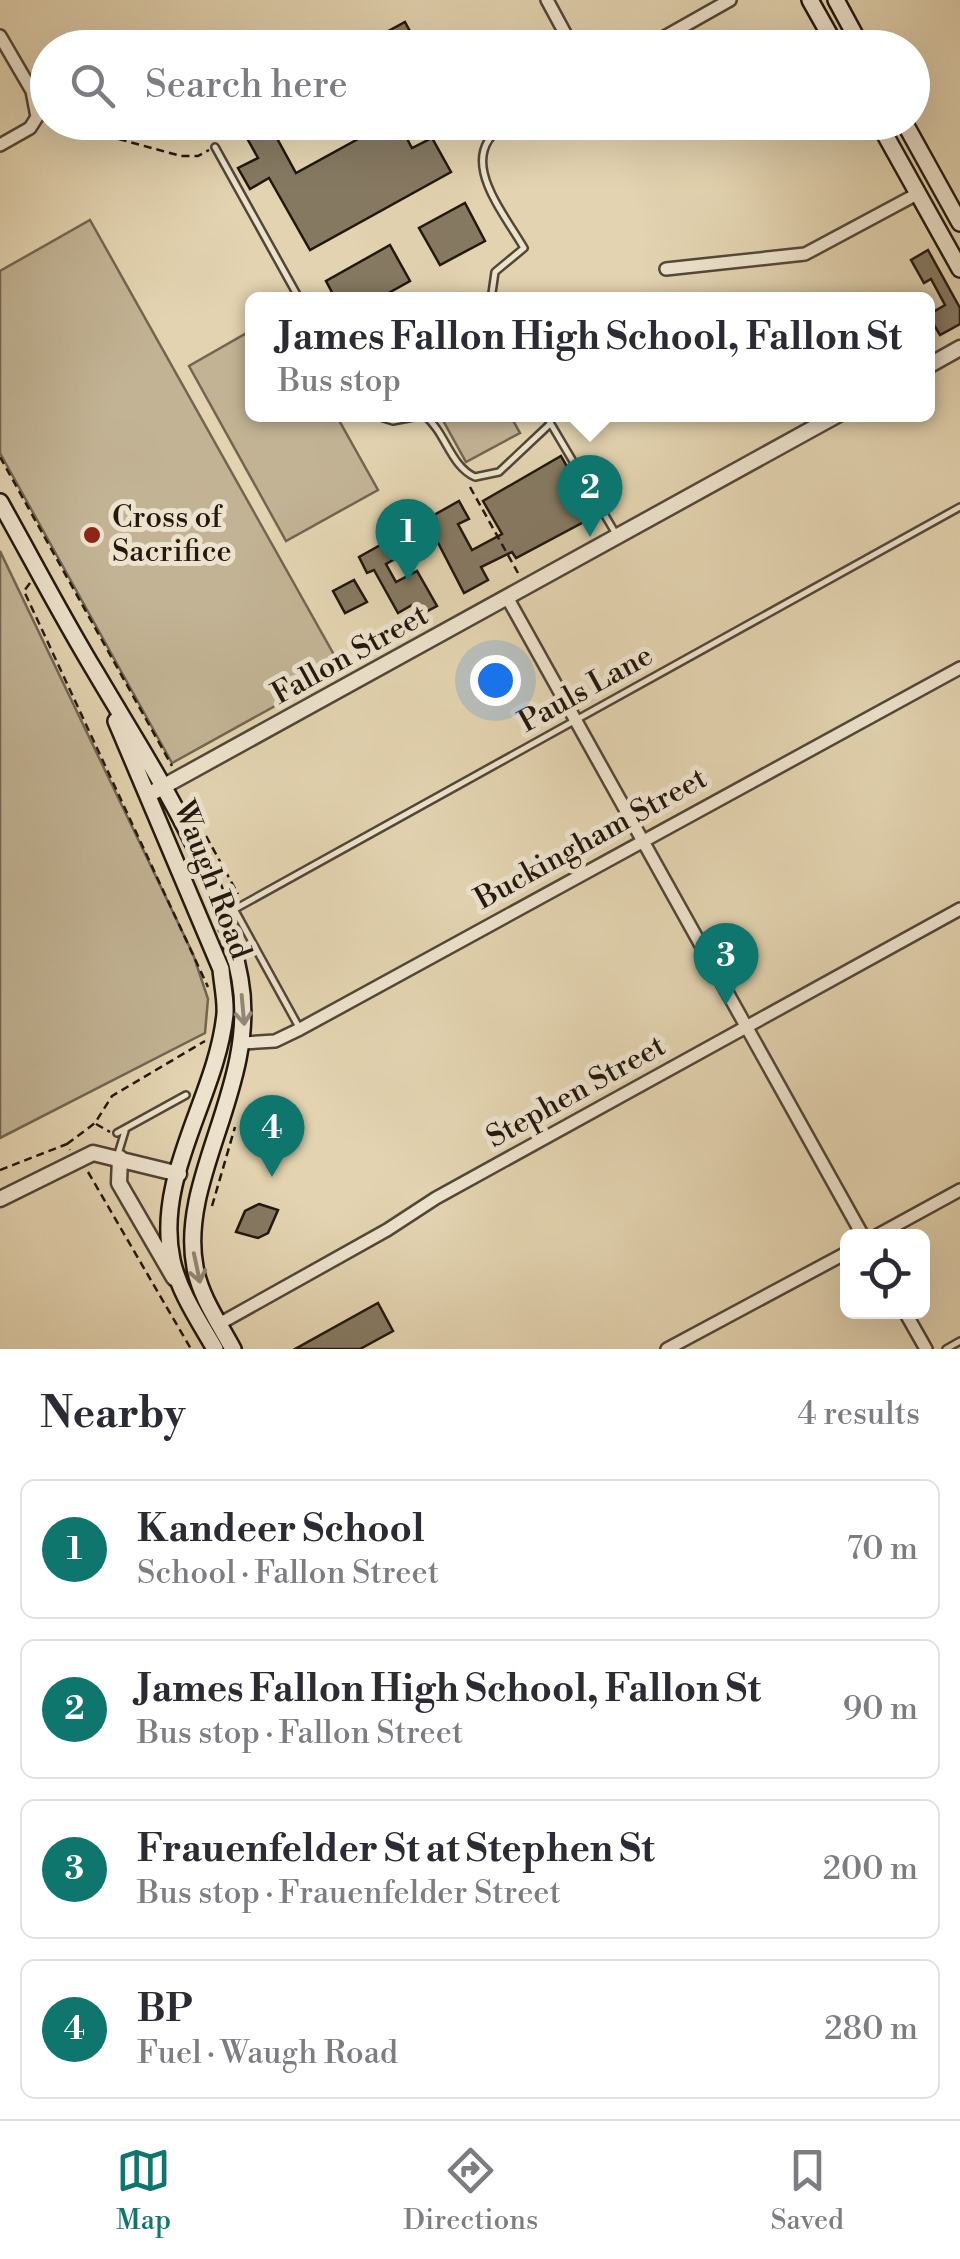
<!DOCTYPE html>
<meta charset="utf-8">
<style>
body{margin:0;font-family:"Libre Bodoni",serif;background:#f2f2f3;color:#2b2b33}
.controls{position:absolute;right:30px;bottom:30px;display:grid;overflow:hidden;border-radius:15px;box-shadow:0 10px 40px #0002}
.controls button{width:90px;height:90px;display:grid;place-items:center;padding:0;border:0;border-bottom:2px solid #e1e1e2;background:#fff;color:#2b2b33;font:50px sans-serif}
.you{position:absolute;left:495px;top:680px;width:35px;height:35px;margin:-25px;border:8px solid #fff;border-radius:50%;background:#1a73e8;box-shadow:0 0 0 15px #1a73e833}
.badge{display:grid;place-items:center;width:65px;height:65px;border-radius:50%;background:#0f766e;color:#fff;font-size:32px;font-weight:700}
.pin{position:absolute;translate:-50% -82px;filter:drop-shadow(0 2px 5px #0008)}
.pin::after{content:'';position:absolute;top:52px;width:35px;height:30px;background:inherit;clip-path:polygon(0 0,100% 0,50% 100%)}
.popup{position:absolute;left:245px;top:292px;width:690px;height:130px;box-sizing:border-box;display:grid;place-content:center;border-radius:15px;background:#fff;filter:drop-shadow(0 2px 8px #0005);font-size:32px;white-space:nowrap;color:#7c7c81}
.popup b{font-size:38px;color:#2b2b33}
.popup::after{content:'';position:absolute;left:50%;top:100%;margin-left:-20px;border:20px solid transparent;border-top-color:#fff}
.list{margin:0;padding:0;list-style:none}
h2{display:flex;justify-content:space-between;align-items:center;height:130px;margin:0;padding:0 40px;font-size:42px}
h2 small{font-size:32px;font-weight:400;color:#7c7c81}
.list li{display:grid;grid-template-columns:65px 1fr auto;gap:30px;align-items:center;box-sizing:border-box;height:140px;margin:0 20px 20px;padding:0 20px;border:2px solid #e1e1e2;border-radius:15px}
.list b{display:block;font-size:38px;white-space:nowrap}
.list p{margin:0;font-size:32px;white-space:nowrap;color:#7c7c81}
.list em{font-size:32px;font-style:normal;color:#7c7c81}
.icon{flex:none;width:55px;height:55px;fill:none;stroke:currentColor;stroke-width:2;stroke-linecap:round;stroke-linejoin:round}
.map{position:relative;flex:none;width:960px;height:1349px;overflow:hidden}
.search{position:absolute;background:#fff;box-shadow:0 10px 40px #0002;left:30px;right:30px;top:30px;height:110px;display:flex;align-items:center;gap:25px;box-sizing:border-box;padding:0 35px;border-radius:55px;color:#7c7c81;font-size:38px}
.sheet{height:770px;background:#fff}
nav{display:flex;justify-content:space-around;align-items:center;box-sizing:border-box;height:140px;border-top:2px solid #e1e1e2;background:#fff;font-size:28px;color:#7c7c81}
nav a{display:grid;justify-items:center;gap:5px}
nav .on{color:#0f766e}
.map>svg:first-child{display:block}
</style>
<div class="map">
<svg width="960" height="1349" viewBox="0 0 960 1349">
<rect width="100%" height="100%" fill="#e3d3b0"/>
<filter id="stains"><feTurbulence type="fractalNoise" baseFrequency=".002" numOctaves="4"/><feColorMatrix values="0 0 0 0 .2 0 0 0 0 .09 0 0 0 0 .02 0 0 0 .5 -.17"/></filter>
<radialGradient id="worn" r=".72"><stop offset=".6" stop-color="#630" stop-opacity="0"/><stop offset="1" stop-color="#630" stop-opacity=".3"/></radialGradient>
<path fill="#c2b394" stroke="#726651" stroke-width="2.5" d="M90,220L342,669L172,763L0,453V271Z
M252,330V414L336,415L378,490L286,541L189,366Z
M440,415H510L520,433L466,462Z
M0,551L193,954L208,999L205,1033L0,1138Z"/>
<path fill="#867962" stroke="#22180e" stroke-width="2.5" d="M405,22L419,48H377L372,40Z
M238,122H268L296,173L389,122H398L412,148L432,138L451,172L310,250L269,178L250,189L238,168L258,158Z
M465,203L485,241L440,265L419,228Z
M390,245L410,281L376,300H336L326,281Z
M928,250L960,308V324L940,335L928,315L945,305L931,279L924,283L911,260Z
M561,456L595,516L516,558L512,552L481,567L488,580L464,593L435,537L386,564L396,582L417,571L437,606L418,616L412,605L398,613L374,570L367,573L359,557L459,501L469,519L458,524L472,550L502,534L483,501Z
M354,580L367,602L345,613L333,591Z
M259,1204L278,1210L268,1233L258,1238L236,1232L245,1211Z
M378,1303L393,1331L360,1349H295Z"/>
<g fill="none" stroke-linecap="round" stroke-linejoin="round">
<defs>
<path id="service" d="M215,147L300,300
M491,300L495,272L524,248C502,210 453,154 507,124
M371,414L393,421L424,415C446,432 450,466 475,477L499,472L550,424
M545,414L616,534
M218,900L228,898L300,1029
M235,909L960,507
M117,1133L186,1095
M118,1154L125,1131
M946,1349L960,1341"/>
<path id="minor" d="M547,0L573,48
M0,36L32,91L37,117L30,128L0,145
M645,48L730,0
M509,123L511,122
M666,269L805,254L917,194
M508,599L863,1236
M243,1043L275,1041L300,1029L960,668
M876,1236L960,1190
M905,1312L926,1349
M219,1324L387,1230L436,1198L960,909
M667,1349L848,1252"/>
<path id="tertiary" d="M928,366L960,348
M148,795L839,414
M120,1158L119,1183L174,1278
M0,1199L93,1153L179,1174"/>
<path id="secondary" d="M810,0L837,48
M836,0L862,48
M878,122L960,269
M904,122L960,223
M0,502C32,559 62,617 96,673C153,770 219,866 240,979C259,1084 178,1178 195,1267C200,1296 219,1323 233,1349
M116,721L221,969C222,983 226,1000 225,1014C217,1096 154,1176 172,1260C179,1292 199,1321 215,1349"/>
</defs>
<use href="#service" stroke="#524736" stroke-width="10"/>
<use href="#minor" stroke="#524736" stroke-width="16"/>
<use href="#tertiary" stroke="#524736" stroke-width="19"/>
<use href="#secondary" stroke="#22180e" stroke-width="20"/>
<path stroke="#22180e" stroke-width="2.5" stroke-dasharray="8 5" stroke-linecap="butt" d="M56,122L181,156H198L209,150
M433,140L464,122
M0,457L172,766
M470,487L518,573
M30,583L24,591L208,987
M206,836L238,894
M96,1124L110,1132
M67,1144L95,1123L112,1096L205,1041
M0,1170L67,1144L70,1150
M88,1172L191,1349
M212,1206L235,1127"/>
<use href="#service" stroke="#ede2cc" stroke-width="5"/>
<use href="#minor" stroke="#ede2cc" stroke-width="11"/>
<use href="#tertiary" stroke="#ede2cc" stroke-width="14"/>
<use href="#secondary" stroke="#ede2cc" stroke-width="15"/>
</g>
<defs><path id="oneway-shaft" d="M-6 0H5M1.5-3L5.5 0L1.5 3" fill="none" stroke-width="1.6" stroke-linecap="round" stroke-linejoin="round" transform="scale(2.5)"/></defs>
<g stroke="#928776">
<use href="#oneway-shaft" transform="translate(243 1010) rotate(85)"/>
<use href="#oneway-shaft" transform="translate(197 1268) rotate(78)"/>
</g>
<circle fill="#8f2418" stroke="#ede2cc" stroke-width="4" cx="92" cy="535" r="10"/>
<g text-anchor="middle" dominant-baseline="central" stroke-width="10" stroke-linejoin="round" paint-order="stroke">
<g font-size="30" fill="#22180e" stroke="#ede2cc" text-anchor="start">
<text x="112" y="518">Cross of<tspan x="112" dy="34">Sacrifice</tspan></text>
</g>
<g font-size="30" fill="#22180e" stroke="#ede2cc">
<text transform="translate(350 655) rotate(-29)">Fallon Street</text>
<text transform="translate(586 689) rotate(-29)">Pauls Lane</text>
<text transform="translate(591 839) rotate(-29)">Buckingham Street</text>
<text transform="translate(212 880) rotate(69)">Waugh Road</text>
<text transform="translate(576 1092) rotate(-29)">Stephen Street</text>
</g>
</g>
<rect width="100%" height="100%" filter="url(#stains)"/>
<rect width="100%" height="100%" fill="url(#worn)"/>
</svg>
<div class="controls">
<button><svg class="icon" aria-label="locate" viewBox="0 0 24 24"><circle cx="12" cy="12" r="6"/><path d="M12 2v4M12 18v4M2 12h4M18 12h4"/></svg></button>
</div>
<div class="you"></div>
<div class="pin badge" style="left:408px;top:581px">1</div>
<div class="pin badge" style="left:590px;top:537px">2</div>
<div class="popup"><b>James Fallon High School, Fallon St</b>Bus stop</div>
<div class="pin badge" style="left:726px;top:1005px">3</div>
<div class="pin badge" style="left:272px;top:1177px">4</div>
<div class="search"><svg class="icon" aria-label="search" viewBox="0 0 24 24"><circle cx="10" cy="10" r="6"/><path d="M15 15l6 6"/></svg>Search here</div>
</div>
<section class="sheet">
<h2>Nearby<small>4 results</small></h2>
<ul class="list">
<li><span class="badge">1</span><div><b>Kandeer School</b><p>School · Fallon Street</p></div><em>70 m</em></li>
<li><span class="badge">2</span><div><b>James Fallon High School, Fallon St</b><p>Bus stop · Fallon Street</p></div><em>90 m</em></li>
<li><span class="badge">3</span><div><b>Frauenfelder St at Stephen St</b><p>Bus stop · Frauenfelder Street</p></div><em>200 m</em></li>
<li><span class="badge">4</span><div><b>BP</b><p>Fuel · Waugh Road</p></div><em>280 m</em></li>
</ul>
</section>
<nav>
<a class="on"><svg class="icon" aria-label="map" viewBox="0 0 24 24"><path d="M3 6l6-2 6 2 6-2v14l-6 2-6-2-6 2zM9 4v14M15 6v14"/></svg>Map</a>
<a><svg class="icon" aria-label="directions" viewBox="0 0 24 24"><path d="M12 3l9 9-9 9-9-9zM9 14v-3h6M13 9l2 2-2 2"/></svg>Directions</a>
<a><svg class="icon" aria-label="saved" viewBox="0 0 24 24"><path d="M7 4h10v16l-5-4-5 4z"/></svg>Saved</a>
</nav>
